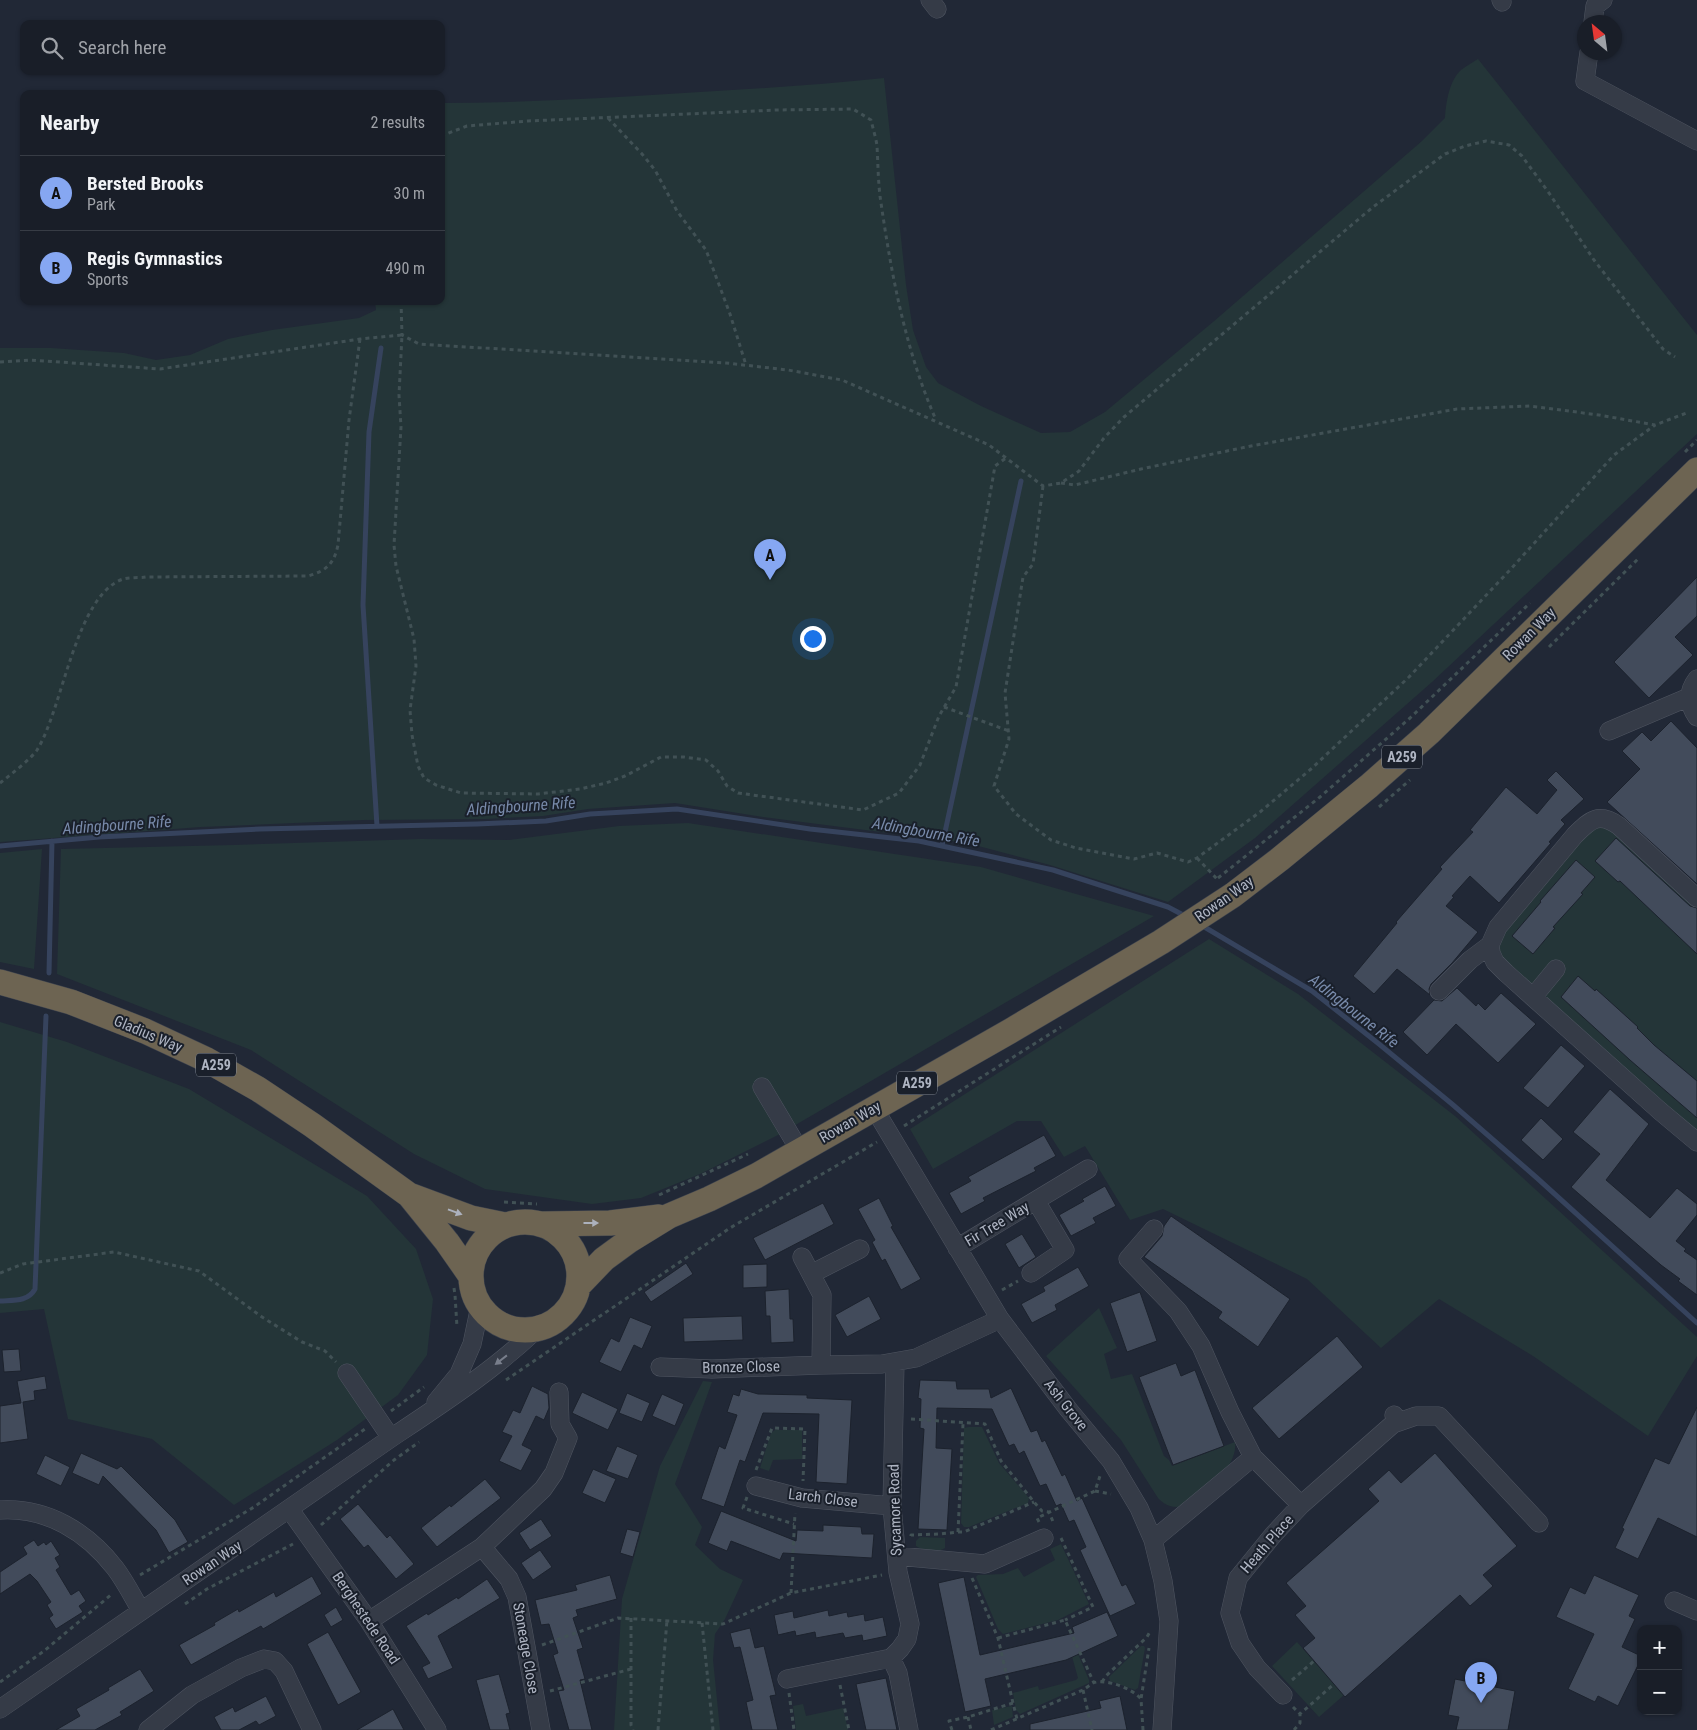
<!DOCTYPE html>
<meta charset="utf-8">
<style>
body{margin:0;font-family:"Roboto Condensed",sans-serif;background:#262b34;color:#f1f3f6}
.controls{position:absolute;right:15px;bottom:15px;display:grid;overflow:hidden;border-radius:10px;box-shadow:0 1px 4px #0004}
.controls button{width:45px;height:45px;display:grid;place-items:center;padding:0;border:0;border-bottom:1px solid #373c45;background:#191e28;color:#f1f3f6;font:25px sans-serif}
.compass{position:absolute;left:1577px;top:15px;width:45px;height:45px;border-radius:50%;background:#191e28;box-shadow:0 1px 4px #0004;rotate:331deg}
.you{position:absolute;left:812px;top:638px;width:18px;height:18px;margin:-12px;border:4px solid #fff;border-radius:50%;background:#1a73e8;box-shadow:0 0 0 8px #1a73e833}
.badge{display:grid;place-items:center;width:32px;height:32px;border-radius:50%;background:#86a7f2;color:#111;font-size:16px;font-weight:700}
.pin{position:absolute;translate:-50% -41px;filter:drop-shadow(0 1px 2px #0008)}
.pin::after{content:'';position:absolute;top:26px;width:18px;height:15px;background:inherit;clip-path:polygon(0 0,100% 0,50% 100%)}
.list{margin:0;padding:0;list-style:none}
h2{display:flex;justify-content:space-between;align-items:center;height:65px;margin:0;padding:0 20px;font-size:21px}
h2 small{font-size:16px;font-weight:400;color:#9fa2a8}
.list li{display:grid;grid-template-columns:32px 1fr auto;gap:15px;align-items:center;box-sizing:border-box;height:75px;padding:0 20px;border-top:1px solid #373c45}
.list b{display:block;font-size:19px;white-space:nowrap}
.list p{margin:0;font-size:16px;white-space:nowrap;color:#9fa2a8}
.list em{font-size:16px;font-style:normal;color:#9fa2a8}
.icon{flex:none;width:28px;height:28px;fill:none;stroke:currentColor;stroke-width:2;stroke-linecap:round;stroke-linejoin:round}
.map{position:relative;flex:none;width:1697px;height:1730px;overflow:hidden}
.search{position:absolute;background:#191e28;box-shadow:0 1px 4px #0004;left:20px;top:20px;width:425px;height:55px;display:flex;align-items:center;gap:12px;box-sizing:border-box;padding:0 18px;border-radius:10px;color:#9fa2a8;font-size:19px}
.panel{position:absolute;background:#191e28;box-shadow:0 1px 4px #0004;left:20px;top:90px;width:425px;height:215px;border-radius:10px}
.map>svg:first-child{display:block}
</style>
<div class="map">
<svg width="1697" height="1730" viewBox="0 0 1697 1730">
<rect width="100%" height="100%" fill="#212836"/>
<path fill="#243538" d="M1478,59L1697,335V434L1432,682L1255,838L1168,902L1050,865L967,843L763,817L675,803L588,809L543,816L486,819L364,820L201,827L0,842V348H51L124,353L156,360L190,355L228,339L272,330L359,318L376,310L375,301H441V103C522,103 603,98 684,93C751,89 818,85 884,78L906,285L913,330L926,367L938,383L981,406L1041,433L1070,432L1105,412L1213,322L1422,141L1445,118C1446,103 1449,81 1461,70C1466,66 1472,63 1478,59Z
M688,823L981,867L1154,916L780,1134L700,1174L641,1198L592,1204L485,1189L414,1154L251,1050L57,974L61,849L234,845L421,839L509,840L619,826Z
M1604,824L1697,905V1134L1504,965L1496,946L1497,940L1587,830Z
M42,849L34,969L0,962V853Z
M1209,939L1298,994L1455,1116L1697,1337V1356L1648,1436L1533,1356L1439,1299L1381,1348L1307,1279L1163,1209L1130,1220L1085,1146L1064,1157L1041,1121H1017L933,1169L910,1129Z
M0,1022L67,1042L189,1089L367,1196L416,1249L433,1299L427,1355L398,1395L337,1440L234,1505L152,1439L68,1419L44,1309L0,1313Z
M1099,1308L1117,1348L1104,1354L1111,1379L1132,1374L1164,1456L1169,1460L1172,1466L1235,1442C1236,1450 1233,1459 1229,1465C1224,1472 1189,1505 1183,1506C1172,1509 1165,1505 1158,1498L1121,1440L1046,1356Z
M703,1381L712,1382L675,1484L702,1527L695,1545L720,1569L743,1580L725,1619L715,1634L713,1660L720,1730H614L622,1599L660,1466Z
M969,1427H982L999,1463L1029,1498L1028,1503L969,1527H964L961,1523L964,1428Z
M775,1430H802V1459L773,1460L769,1471L760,1468L771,1433Z
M920,1537L945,1538V1548C938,1553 923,1551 916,1546V1541Z
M1061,1544L1089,1604L1058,1620L1003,1634L998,1629L976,1577L978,1575L1003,1574L1018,1568L1024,1577L1055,1560L1050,1549Z
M1066,1635L1073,1642L1089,1680V1683L1020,1714L1016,1710L1013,1693L1038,1686L1039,1690L1076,1680L1078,1678Z
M1297,1642L1344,1695L1319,1717L1272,1666Z
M1141,1646H1144L1145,1648L1138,1688L1135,1690L1110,1681L1109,1677L1112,1674Z
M803,1704L806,1716L843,1708L848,1730H796L793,1706Z
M1012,1706L1013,1717L994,1725L992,1710Z"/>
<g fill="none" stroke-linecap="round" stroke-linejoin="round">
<path stroke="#36435d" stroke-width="5" d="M377,826L363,605L369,432L381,348
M0,846L99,837L260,829L477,824L546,821L590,814L677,809L810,829L919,841L942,846L1053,870L1168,907L1187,917
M942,846L1021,481
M1201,925L1312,991L1379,1044L1452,1104L1537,1178L1697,1323
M49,973L52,841
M0,1301C13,1300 28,1302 35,1289L46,1016"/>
</g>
<path fill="#424b5b" stroke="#1c222d" d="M1697,577V616L1675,637L1693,655L1649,698L1614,662Z
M1671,721L1697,748V884L1607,802L1640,769L1622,751L1642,732L1651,741Z
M1556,771L1584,799L1561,820L1565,824L1549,842L1551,843L1499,903L1470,876L1452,896L1454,897L1446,906L1478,932L1452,963L1431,984L1429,989L1430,995L1397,969L1374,994L1353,976L1397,923L1396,922L1442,869L1440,867L1473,832L1470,830L1506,787L1537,814L1557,790L1547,780Z
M1616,838L1690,906L1697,908V954L1620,881L1618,882L1595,861Z
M1576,860L1595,877L1581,893L1583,894L1553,927L1555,928L1533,954L1512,936L1541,902L1540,901Z
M1578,976L1595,991L1596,989L1638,1027L1637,1028L1654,1045L1697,1081V1118L1630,1060L1561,997Z
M1457,988L1476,1006L1478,1003L1485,1010L1501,993L1536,1024L1498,1063L1456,1024L1427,1055L1403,1032L1434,1000L1442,1001Z
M1561,1045L1585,1066L1548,1108L1523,1088Z
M1610,1089L1649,1124L1606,1180L1650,1218L1677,1188L1697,1204V1215L1676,1241L1686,1249L1684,1251L1697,1260V1295L1678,1281L1680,1279L1661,1265L1571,1187L1600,1154L1573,1132Z
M1541,1118L1563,1139L1543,1160L1521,1140Z
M1044,1135L1056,1156L1034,1168L1036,1171L983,1198L985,1201L961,1214L949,1193L971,1181L968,1177Z
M1105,1186L1116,1206L1093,1218L1096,1223L1071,1236L1059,1215L1084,1201L1082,1199Z
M879,1198L893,1226L891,1227L921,1279L901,1290L885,1259L882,1261L872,1242L875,1240L858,1209Z
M823,1203L834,1224L765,1260L753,1238Z
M1171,1216L1290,1299L1258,1347L1218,1318L1222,1312L1144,1257L1162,1236L1164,1226Z
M1022,1234L1036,1257L1019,1268L1005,1244Z
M686,1263L693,1274L651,1302L644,1292Z
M767,1264V1287L743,1288V1265Z
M1078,1267L1089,1286L1055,1305L1057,1310L1032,1323L1021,1304L1045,1291L1043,1287Z
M789,1289L790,1319H793L794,1342L771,1343L770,1316H766L765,1291Z
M1140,1292L1157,1341L1127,1352L1110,1303Z
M869,1296L881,1319L847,1337L835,1315Z
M742,1316L743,1340L684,1342L683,1318Z
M630,1317L652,1326L642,1349L634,1345L621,1372L599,1362L611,1338L619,1342Z
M1337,1336L1363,1367L1279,1439L1252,1408Z
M19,1349L21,1371L4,1372L2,1350Z
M1176,1363L1181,1376L1195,1370L1224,1446L1173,1465L1139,1377Z
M45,1376L47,1389L34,1391L35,1400L23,1402L28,1439L0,1443V1406L21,1403L17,1381Z
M920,1380L956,1381L957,1389H989L991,1398L1011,1388L1031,1432L1037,1430L1042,1442L1045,1440L1062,1476L1065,1474L1077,1501L1082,1498L1122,1586L1126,1584L1136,1604L1110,1616L1080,1550L1086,1547L1074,1520L1069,1522L1061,1504L1056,1506L1046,1484L1040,1486L1024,1451L1019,1454L1014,1444L1009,1446L992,1409L937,1408L936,1448L952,1449L947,1530L918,1529L924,1429L920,1428L921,1399L918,1398Z
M532,1386L548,1394L549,1408L544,1420L536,1416L522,1445L532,1450L521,1471L499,1461L512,1436L502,1432L513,1410L520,1413Z
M741,1389L758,1394L807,1395V1398L852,1400L847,1484L816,1482L819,1414L763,1413L745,1462L740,1460L724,1507L701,1499L719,1446L725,1449L737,1415L727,1412L733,1394L739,1396Z
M582,1392L618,1409L608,1430L572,1413Z
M627,1393L650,1403L642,1422L619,1413Z
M662,1394L684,1404L675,1426L652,1416Z
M1697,1407V1537L1658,1518L1638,1559L1615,1548L1624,1529L1622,1528L1655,1458L1669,1464Z
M617,1446L638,1455L628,1479L606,1471Z
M81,1453L117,1469L121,1466L175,1520L188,1542L169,1553L156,1530L103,1476L99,1485L72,1473Z
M1435,1453L1517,1546L1483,1575L1493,1586L1470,1606L1460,1595L1345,1697L1303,1648L1315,1638L1295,1615L1306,1606L1286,1583L1379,1501L1368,1489L1389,1470L1401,1483Z
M45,1455L70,1467L61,1486L36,1474Z
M593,1469L616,1479L605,1503L582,1493Z
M485,1479L501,1498L437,1547L421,1528L450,1505L451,1507Z
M358,1504L387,1538L390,1535L414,1564L396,1579L368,1545L364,1548L340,1519Z
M721,1511L796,1541L797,1530L823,1531V1525L861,1527L862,1534H874L872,1558L783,1553L780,1560L731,1541L727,1551L708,1543Z
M541,1519L552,1536L530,1550L519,1533Z
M627,1529L640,1532L633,1557L620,1553Z
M34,1540L38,1546L44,1542L46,1545L51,1541L60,1555L55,1558L60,1567L56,1570L71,1595L79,1590L86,1601L79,1606L83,1612L56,1629L49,1618L53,1615L47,1605L51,1602L37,1581L30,1574L0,1594V1572L27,1554L23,1547Z
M540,1550L552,1567L533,1580L521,1563Z
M610,1575L617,1599L576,1610L578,1616L573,1618L583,1648L577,1650L585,1679L580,1680L592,1730H569L558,1691L564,1690L553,1655L558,1653L549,1624L541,1625L535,1600L577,1590L575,1585Z
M1594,1575L1639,1595L1629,1616L1635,1619L1622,1647L1641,1656V1659L1618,1706L1598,1696L1595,1702L1568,1689L1594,1634L1556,1617L1570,1587L1585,1594Z
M312,1576L322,1594L263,1629L261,1626L191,1665L179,1645L215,1625L214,1623L238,1609L239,1612L274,1592L276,1597Z
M964,1577L980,1655L1074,1633L1072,1627L1107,1612L1118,1636L1066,1660L985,1679L991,1706L965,1712L938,1583Z
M487,1579L500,1598L438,1636L453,1668L428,1679L422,1667L430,1663L406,1626L427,1613L428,1615L457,1597L458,1599Z
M336,1607L343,1620L331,1627L324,1615Z
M828,1610L829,1616L847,1612L848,1617L864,1614L865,1621L883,1617L887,1636L863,1641L862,1635L845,1638L843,1633L816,1638L815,1632L796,1636L795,1631L778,1635L774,1615L793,1611L794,1618Z
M750,1628L755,1648L764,1646L776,1695L770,1696L778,1730H752L746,1702L753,1700L740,1647L734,1648L730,1633Z
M328,1632L361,1692L338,1705L307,1644Z
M140,1669L154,1691L120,1712L122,1715L95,1730H56L80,1716L76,1709L109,1690L108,1688Z
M499,1674L510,1713L506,1714L510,1730H490L476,1680Z
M886,1678L897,1730H866L856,1684Z
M1455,1679L1515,1691L1508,1730H1456L1459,1717L1448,1715Z
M266,1696L276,1716L259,1725L256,1721L239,1730H221L214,1717L233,1707L235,1712Z
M1120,1696L1127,1730H1030V1724L1101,1708L1099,1701Z
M393,1709L404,1730H357Z"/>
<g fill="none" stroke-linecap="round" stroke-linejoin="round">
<defs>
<path id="minor" d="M930,0L937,9
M1501,0L1502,2
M1593,22L1595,6L1603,0
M1589,52L1585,81L1697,141
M1697,679C1687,692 1688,704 1697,717
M1609,731L1689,697
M1697,898L1619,826C1599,812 1591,819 1575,835L1498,927L1490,945L1491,953L1495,962L1506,973L1660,1111L1697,1142
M1439,991L1470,960L1490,945
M1533,997L1556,969
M762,1087L800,1151
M874,1108L1000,1319L1068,1409L1111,1461L1139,1508L1153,1540L1163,1581L1169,1621L1162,1730
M1154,1229L1128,1259L1178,1311L1201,1346L1230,1412L1253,1457L1301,1505L1273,1535L1238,1578L1230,1613L1240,1643L1257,1668L1283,1695
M957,1248L1088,1169
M802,1257L822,1295L821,1365
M1031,1273L1065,1250L1036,1201
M811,1274L860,1249
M660,1367L712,1369L821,1365L882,1364L916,1358L1000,1319
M347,1373L391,1438
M436,1402L459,1374L472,1344L480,1306
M1393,1424L1416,1416H1439L1539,1523
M756,1486L802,1498L892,1506
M1301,1505L1393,1424L1395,1420L1394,1415
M0,1510C47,1507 87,1532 115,1568C125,1581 133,1597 141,1611
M290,1510L369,1621L437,1730
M1153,1540L1253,1457
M482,1547L509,1579L517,1597L541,1730
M897,1556L985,1564L1044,1538
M1674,1601L1697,1611
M369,1621L482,1547L543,1489L554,1473L568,1438L560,1424L559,1392
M891,1658L898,1673L909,1730
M787,1679L891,1658L900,1649L907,1639L910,1624L898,1572L892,1506L895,1362
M0,1709L391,1438C442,1404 493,1371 538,1328
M148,1730L192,1695L241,1668L264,1659L275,1661L284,1671L312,1730"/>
<path id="highway" d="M0,982L71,1002L145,1031L205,1059L258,1089L312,1125L409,1195L447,1242L470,1275
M409,1195L471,1218L505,1225
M471 1276a54 54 0 1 1 108 0a54 54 0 1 1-108 0Z
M542,1224L610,1223L659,1217
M578,1286L604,1259L630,1240L669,1216L709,1199L756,1176L1012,1030L1161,942L1233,895L1280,859L1369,786L1429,733L1697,470"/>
</defs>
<use href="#minor" stroke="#4f5561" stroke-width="19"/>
<use href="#highway" stroke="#3c424e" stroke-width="26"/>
<path stroke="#415155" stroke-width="3" stroke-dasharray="4 4" stroke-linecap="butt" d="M608,118L642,154L655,170L677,211L706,250L730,314L746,365
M441,136L467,126L528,121L777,110L853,109L871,120C873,129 876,138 877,146C878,163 878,179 880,196C891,273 905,349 936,420
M401,301L402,335L419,344L726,363L788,370L842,380L989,445L1043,486L1061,483L1079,471L1104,438L1124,417L1373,207L1445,154L1465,146L1486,141L1509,145L1522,156L1549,193L1594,260L1663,349L1675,357
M0,362L30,360L160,369L360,339L402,335L399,395L401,427L394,545L396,566L414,639L416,666L410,710L412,735L418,766L424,778L436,785L461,793L538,794L580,789L606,783L625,776L661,757H684L706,760L718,771L727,786L738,793L863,810L899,793L920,765L939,716L956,687L995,466L1006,458
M1685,452L1697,440
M1061,483L1075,485L1141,469L1251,446L1457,409L1530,406L1599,415L1655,425L1689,412
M1043,486L1033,564L1023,577L1005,693L1009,739L994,786L1016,814L1051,840L1076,848L1134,859L1157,853L1188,862L1197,858L1260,812L1311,769L1409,677L1509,571L1614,455L1655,425
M1549,647L1640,557
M944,707L1009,731
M0,783C9,776 31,759 37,750C63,709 75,596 123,579C130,577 139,578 146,577L308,576C326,571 334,564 338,545L349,420L360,339
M1379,807L1410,780
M1197,858L1217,879
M1218,878L1320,797L1410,718L1530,603
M904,1126L1061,1027
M659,1195L748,1154
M504,1202L537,1204
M0,1273L23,1264L114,1252L199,1271L262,1317L302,1342L325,1351L336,1362
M454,1288L455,1295L457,1327
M1002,1290L1018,1281
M506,1380L730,1228L877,1142
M391,1411L424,1387
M911,1419L985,1424L1001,1461L1034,1502L1042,1511L1049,1512L1054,1524
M756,1470L772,1428L805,1429L803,1481
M1095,1491L1111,1494
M747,1497L743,1508L794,1524
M1039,1522L1037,1518L1095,1491L1100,1476
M321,1525L394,1460L419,1442
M958,1532H964L1034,1502
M911,1536V1535L940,1534L958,1532L963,1424
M1061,1538L1093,1607L1065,1620
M140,1575L254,1507L365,1429
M972,1578L998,1638L1013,1703
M791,1593L795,1513
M185,1604L207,1589L293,1544
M631,1618V1725L633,1730
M702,1623L713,1730
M998,1638L1065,1620L1094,1683
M542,1645L618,1618L723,1624L791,1593L882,1575
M1292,1680L1314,1661
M0,1682L44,1651L112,1594
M1102,1682L1106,1676L1147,1637L1151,1630
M840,1685L849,1730
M1083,1690L1092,1730
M550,1691L631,1669
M789,1693L794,1730
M1293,1707L1300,1714L1334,1684
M968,1717L971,1730
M658,1730L667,1620
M952,1730L949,1721L968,1717L1013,1703L1017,1719
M991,1730L1083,1690C1086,1688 1090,1685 1093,1683C1106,1678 1133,1689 1141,1699
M1143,1730L1141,1699L1149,1648
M1294,1730L1300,1723V1714"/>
<use href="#minor" stroke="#353b47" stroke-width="18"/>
<use href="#highway" stroke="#6d6452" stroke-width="25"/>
</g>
<defs><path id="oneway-solid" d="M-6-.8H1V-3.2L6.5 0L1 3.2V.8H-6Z" transform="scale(1.25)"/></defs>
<g fill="#acb1bd">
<use href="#oneway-solid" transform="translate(455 1212) rotate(20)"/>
<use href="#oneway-solid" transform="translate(591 1223)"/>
</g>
<use fill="#787e8b" href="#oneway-solid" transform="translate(501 1360) rotate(142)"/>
<g text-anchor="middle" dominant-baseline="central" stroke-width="4" stroke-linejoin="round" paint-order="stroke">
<g fill="#1a202b" stroke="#828895" stroke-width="1">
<rect x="1382" y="745.5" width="40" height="23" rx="4"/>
<rect x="196" y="1053.5" width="40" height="23" rx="4"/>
<rect x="897" y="1071.5" width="40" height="23" rx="4"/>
</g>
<g font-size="14" font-weight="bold" fill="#afb5c3">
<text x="1402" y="757">A259</text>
<text x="216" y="1065">A259</text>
<text x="917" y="1083">A259</text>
</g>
<g font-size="15" fill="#afb5c3" stroke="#1a202b">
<text transform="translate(1529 634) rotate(-45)">Rowan Way</text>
<text transform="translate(1224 899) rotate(-35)">Rowan Way</text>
<text transform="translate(148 1034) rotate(23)">Gladius Way</text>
<text transform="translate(850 1122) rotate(-30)">Rowan Way</text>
<text transform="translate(997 1224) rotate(-31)">Fir Tree Way</text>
<text transform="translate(741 1367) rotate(-1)">Bronze Close</text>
<text transform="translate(1066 1405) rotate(52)">Ash Grove</text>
<text transform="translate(823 1498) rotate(7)">Larch Close</text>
<text transform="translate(895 1510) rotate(-92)">Sycamore Road</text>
<text transform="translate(1267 1544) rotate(-49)">Heath Place</text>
<text transform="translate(212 1563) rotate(-34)">Rowan Way</text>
<text transform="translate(366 1618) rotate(56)">Berghestede Road</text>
<text transform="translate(526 1648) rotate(80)">Stoneage Close</text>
</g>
<g font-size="16" font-style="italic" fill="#788aaa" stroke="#1a202b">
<text transform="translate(521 806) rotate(-4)">Aldingbourne Rife</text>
<text transform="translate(117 825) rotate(-4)">Aldingbourne Rife</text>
<text transform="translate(926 832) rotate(10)">Aldingbourne Rife</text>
<text transform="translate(1354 1011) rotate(38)">Aldingbourne Rife</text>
</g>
</g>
</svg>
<div class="controls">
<button>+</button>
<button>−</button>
</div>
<svg class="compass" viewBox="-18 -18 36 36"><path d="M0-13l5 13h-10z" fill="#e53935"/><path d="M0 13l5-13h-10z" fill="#9fa2a8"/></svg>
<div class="you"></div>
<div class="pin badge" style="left:770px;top:580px">A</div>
<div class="pin badge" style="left:1481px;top:1703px">B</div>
<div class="search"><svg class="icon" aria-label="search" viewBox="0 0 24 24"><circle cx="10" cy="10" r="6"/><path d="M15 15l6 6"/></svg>Search here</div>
<section class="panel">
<h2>Nearby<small>2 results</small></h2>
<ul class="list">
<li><span class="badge">A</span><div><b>Bersted Brooks</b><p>Park</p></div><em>30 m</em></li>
<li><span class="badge">B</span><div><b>Regis Gymnastics</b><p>Sports</p></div><em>490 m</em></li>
</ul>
</section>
</div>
